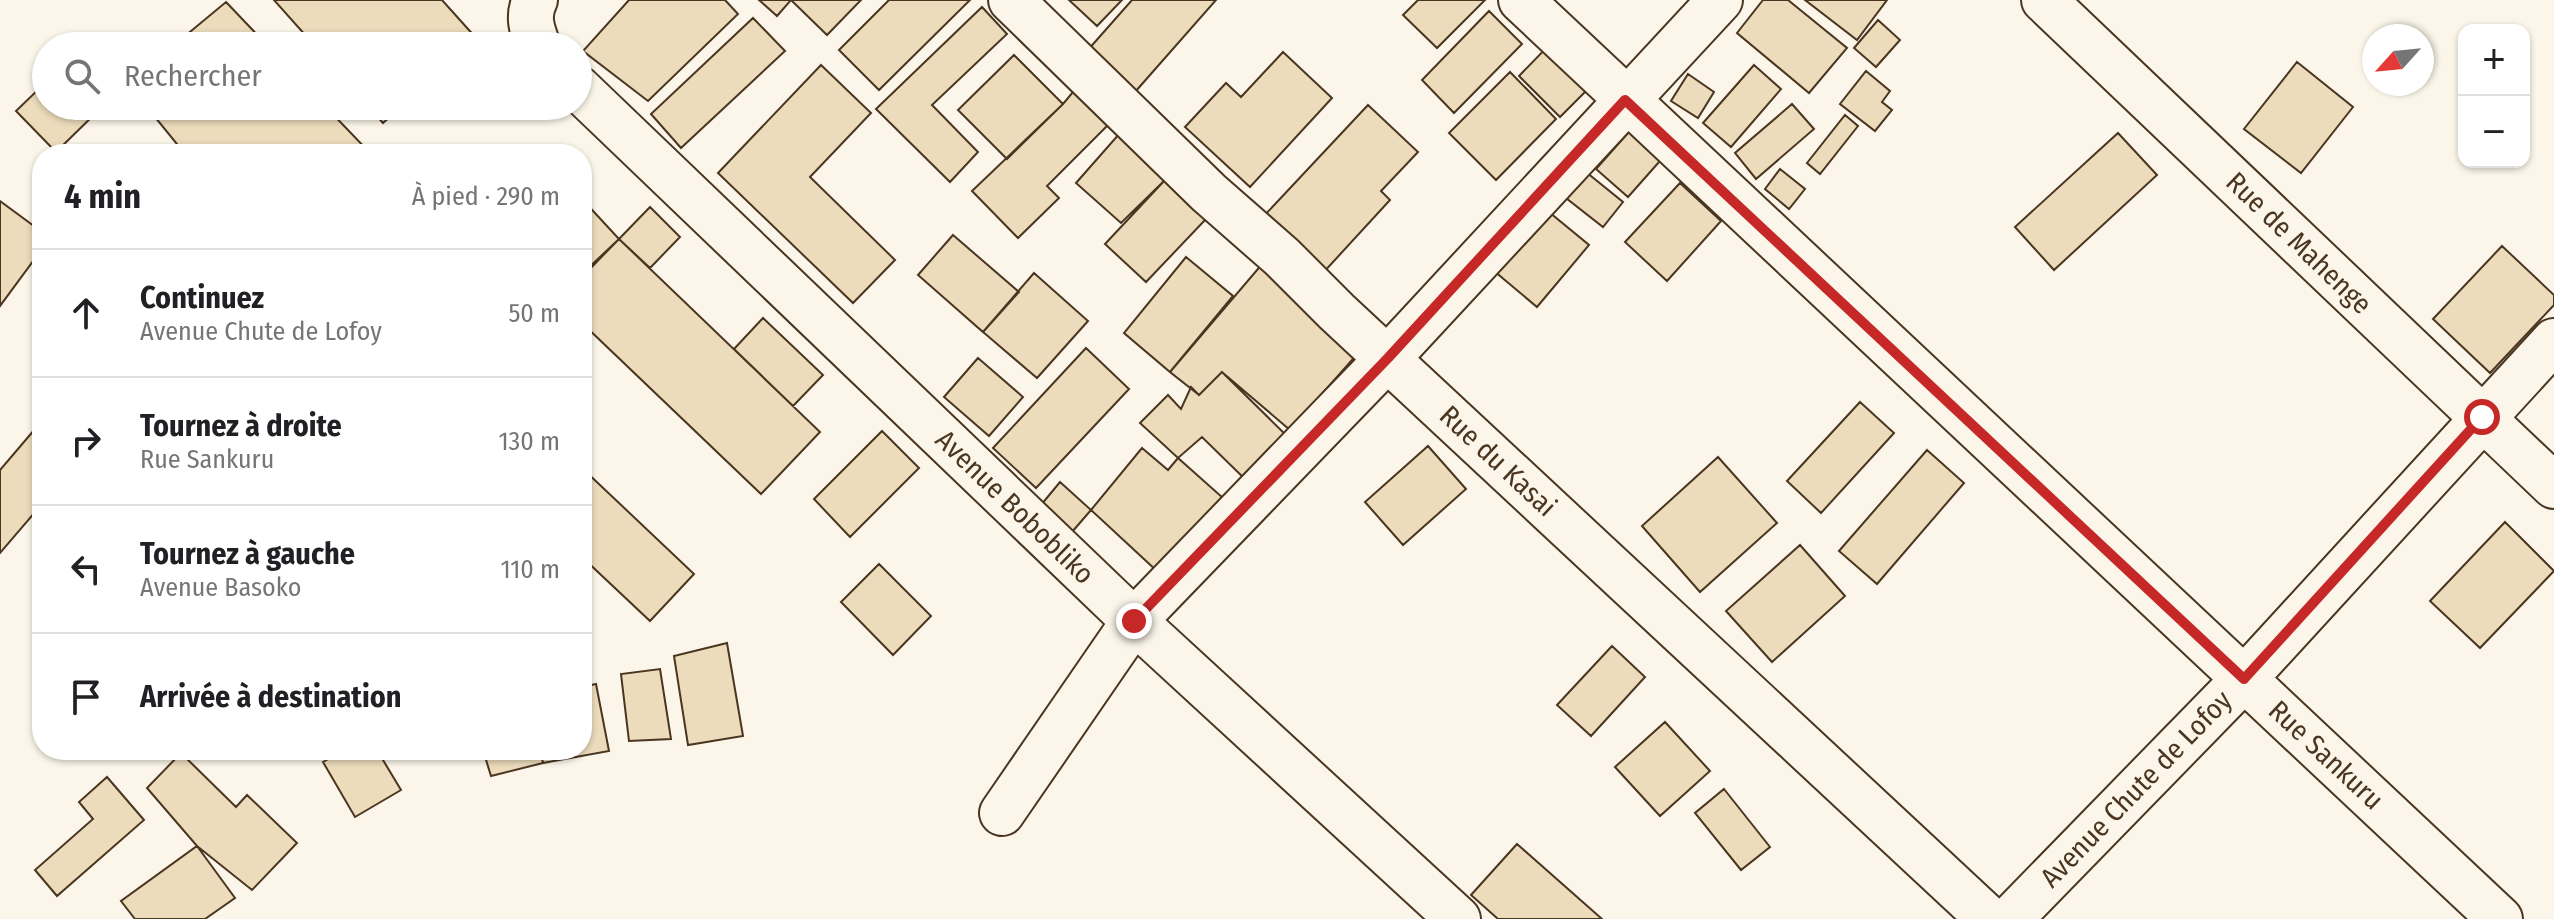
<!DOCTYPE html>
<html lang="fr">
<meta charset="utf-8">
<style>
body{margin:0;font-family:"Fira Sans Condensed",sans-serif;background:#f6f6f6;color:#202124}
.controls{position:absolute;right:24px;top:24px;display:grid;overflow:hidden;border-radius:16px;box-shadow:0 2px 6px #0004}
.controls button{width:72px;height:72px;display:grid;place-items:center;padding:0;border:0;border-bottom:2px solid #e0e0e0;background:#fff;color:#202124;font:40px sans-serif}
.compass{position:absolute;left:2362px;top:24px;width:72px;height:72px;border-radius:50%;background:#fff;box-shadow:0 2px 6px #0004;rotate:243deg}
.stop{position:absolute;width:24px;height:24px;margin:-18px;border:6px solid #c62828;border-radius:50%;background:#fff}
.stop.end{background:#c62828;border-color:#fff;box-shadow:0 2px 8px #0008}
.list{margin:0;padding:0;list-style:none}
h2{display:flex;justify-content:space-between;align-items:center;height:104px;margin:0;padding:0 32px;font-size:34px}
h2 small{font-size:26px;font-weight:400;color:#757577}
.list li{display:grid;grid-template-columns:52px 1fr auto;gap:24px;align-items:center;box-sizing:border-box;height:128px;padding:0 32px;border-top:2px solid #e0e0e0}
.list b{display:block;font-size:30px;white-space:nowrap}
.list p{margin:0;font-size:26px;white-space:nowrap;color:#757577}
.list em{font-size:26px;font-style:normal;color:#757577}
.icon{flex:none;width:44px;height:44px;fill:none;stroke:currentColor;stroke-width:2;stroke-linecap:round;stroke-linejoin:round}
.map{position:relative;flex:none;width:2554px;height:919px;overflow:hidden}
.search{position:absolute;background:#fff;box-shadow:0 2px 6px #0004;left:32px;top:32px;width:560px;height:88px;display:flex;align-items:center;gap:20px;box-sizing:border-box;padding:0 28px;border-radius:44px;color:#757577;font-size:30px}
.panel{position:absolute;background:#fff;box-shadow:0 2px 6px #0004;left:32px;top:144px;width:560px;height:616px;border-radius:32px}
.map>svg:first-child{display:block}
</style>
<div class="map">
<svg width="2554" height="919" viewBox="0 0 2554 919">
<rect width="100%" height="100%" fill="#fbf6e9"/>
<path fill="#ecdcbc" stroke="#4a3520" stroke-width="2" d="M274,0H442L477,39L469,46H315Z
M629,0H725L738,14L648,101L583,51Z
M759,0H791L777,16Z
M791,0H861L827,35Z
M889,0H970L879,90L839,50Z
M1069,0H1122L1097,26Z
M1132,0H1216L1135,92L1087,51Z
M1418,0H1485L1437,48L1403,15Z
M1763,0H1788L1847,48L1809,93L1737,33Z
M1805,0H1887L1857,40Z
M226,2L268,46H173Z
M982,7L1007,34L932,105L978,152L950,182L876,109Z
M1489,11L1522,44L1454,113L1422,80Z
M753,18L785,51L681,148L651,114Z
M1878,20L1900,40L1876,67L1854,48Z
M1555,39L1597,80L1560,117L1519,76Z
M1283,52L1332,98L1250,187L1185,127L1226,83L1241,97Z
M1014,55L1063,104L1007,159L958,110Z
M2297,62L2353,107L2301,173L2244,129Z
M821,65L871,113L810,177L895,260L853,303L718,173Z
M1754,65L1781,89L1731,147L1703,123Z
M1866,71L1890,91L1882,102L1892,110L1875,131L1840,104Z
M1510,72L1556,119L1496,180L1449,133Z
M1688,74L1714,92L1698,118L1671,101Z
M46,82V106H103L56,152L16,111Z
M1078,86L1112,121L1047,186L1059,198L1018,238L972,191L1063,104Z
M1792,104L1814,129L1756,179L1735,153Z
M1368,105L1418,152L1381,191L1390,200L1322,274L1262,218Z
M146,106H325L371,154H185Z
M368,106H402L383,123Z
M1845,115L1858,126L1820,174L1807,163Z
M1635,125L1667,153L1628,197L1596,169Z
M1120,133L1165,180L1121,223L1076,183Z
M2118,133L2157,175L2054,270L2015,227Z
M1780,169L1805,189L1789,209L1765,189Z
M1586,172L1623,202L1603,227L1566,198Z
M1165,180L1206,219L1146,282L1105,244Z
M1680,183L1721,221L1667,281L1625,242Z
M582,199L619,239L582,274Z
M0,201L42,232V249L0,306Z
M1538,203L1589,245L1537,307L1487,265Z
M650,207L680,237L650,268L619,239Z
M953,235L1019,292L983,332L918,275Z
M619,239L820,432L761,494L582,323V277Z
M2502,246L2554,295V305L2490,373L2433,319Z
M1186,257L1233,296L1170,372L1124,333Z
M1263,263L1360,351L1290,430L1222,372L1199,395L1170,372Z
M1034,273L1088,321L1037,378L983,332Z
M763,318L823,375L793,406L734,349Z
M1086,348L1129,389L1036,488L993,448Z
M978,358L1023,397L989,436L944,397Z
M1222,372L1291,440L1249,483L1202,437L1178,458L1140,423L1168,395L1181,409L1191,387L1199,395Z
M1860,402L1894,433L1821,513L1787,481Z
M35,429L42,435V504L0,553V470Z
M882,431L919,468L850,537L814,499Z
M1428,446L1466,489L1403,545L1365,502Z
M1142,448L1168,470L1178,458L1223,498L1158,572L1091,510Z
M1927,450L1964,483L1877,584L1839,551Z
M1718,457L1777,523L1700,592L1642,526Z
M582,468L694,574L650,621L582,557Z
M1060,482L1091,510L1072,532L1041,505Z
M2505,522L2554,571L2480,648L2430,601Z
M1800,545L1845,596L1772,662L1726,611Z
M879,564L931,616L893,655L841,602Z
M727,643L743,736L688,745L674,656Z
M1612,646L1645,677L1591,736L1557,705Z
M660,669L671,739L629,741L621,674Z
M596,684L609,751L543,763L540,750H582V687Z
M1665,722L1710,771L1660,816L1615,767Z
M344,750H377L401,790L355,817L323,762Z
M483,750H540L543,763L491,776Z
M181,753L236,807L247,795L297,843L252,890L197,846L147,788Z
M107,777L144,820L57,896L35,870L93,819L79,802Z
M1724,789L1770,847L1741,870L1695,813Z
M1517,844L1602,919H1498L1471,895Z
M197,846L235,898L205,919H135L121,901Z"/>
<g fill="none" stroke-linecap="round" stroke-linejoin="round">
<defs>
<path id="minor" d="M535,0C527,16 532,30 538,46
M1011,0L1209,193L1282,257L1337,312L1989,919
M1521,0L2500,919
M2044,0L2554,486
M578,88L1134,621L1458,919
M1002,813L1134,621L1388,358L1720,0
M2010,919L2244,679L2554,341"/>
</defs>
<use href="#minor" stroke="#4a3520" stroke-width="48"/>
<use href="#minor" stroke="#fbf6e9" stroke-width="44"/>
</g>
<g fill="none" stroke-linecap="round" stroke-linejoin="round">
<path stroke="#c62828" stroke-width="10" d="M1134,621L1388,358L1625,100L2244,679L2482,417"/>
</g>
<g text-anchor="middle" dominant-baseline="central" stroke-width="6" stroke-linejoin="round" paint-order="stroke">
<g font-size="28" fill="#4a3520" stroke="#fbf6e9">
<text transform="translate(2299 243) rotate(44)">Rue de Mahenge</text>
<text transform="translate(1498 461) rotate(43)">Rue du Kasai</text>
<text transform="translate(1015 507) rotate(44)">Avenue Bobobliko</text>
<text transform="translate(2326 755) rotate(43)">Rue Sankuru</text>
<text transform="translate(2136 789) rotate(-46)">Avenue Chute de Lofoy</text>
</g>
</g>
</svg>
<div class="controls">
<button>+</button>
<button>−</button>
</div>
<svg class="compass" viewBox="-18 -18 36 36"><path d="M0-13l5 13h-10z" fill="#e53935"/><path d="M0 13l5-13h-10z" fill="#757577"/></svg>
<div class="stop" style="left:2482px;top:417px"></div>
<div class="stop end" style="left:1134px;top:621px"></div>
<div class="search"><svg class="icon" aria-label="search" viewBox="0 0 24 24"><circle cx="10" cy="10" r="6"/><path d="M15 15l6 6"/></svg>Rechercher</div>
<section class="panel">
<h2>4 min<small>À pied · 290 m</small></h2>
<ul class="list">
<li><svg class="icon" aria-label="ahead" viewBox="0 0 24 24"><path d="M12 20V5M6 11l6-6 6 6"/></svg><div><b>Continuez</b><p>Avenue Chute de Lofoy</p></div><em>50 m</em></li>
<li><svg class="icon" aria-label="right" viewBox="0 0 24 24"><path d="M7 20v-9h11M14 6l5 5-5 5"/></svg><div><b>Tournez à droite</b><p>Rue Sankuru</p></div><em>130 m</em></li>
<li><svg class="icon" aria-label="left" viewBox="0 0 24 24"><path d="M17 20v-9H6M10 6l-5 5 5 5"/></svg><div><b>Tournez à gauche</b><p>Avenue Basoko</p></div><em>110 m</em></li>
<li><svg class="icon" aria-label="arrive" viewBox="0 0 24 24"><path d="M6 21V4h12l-3 4 3 4H6"/></svg><div><b>Arrivée à destination</b></div></li>
</ul>
</section>
</div>
